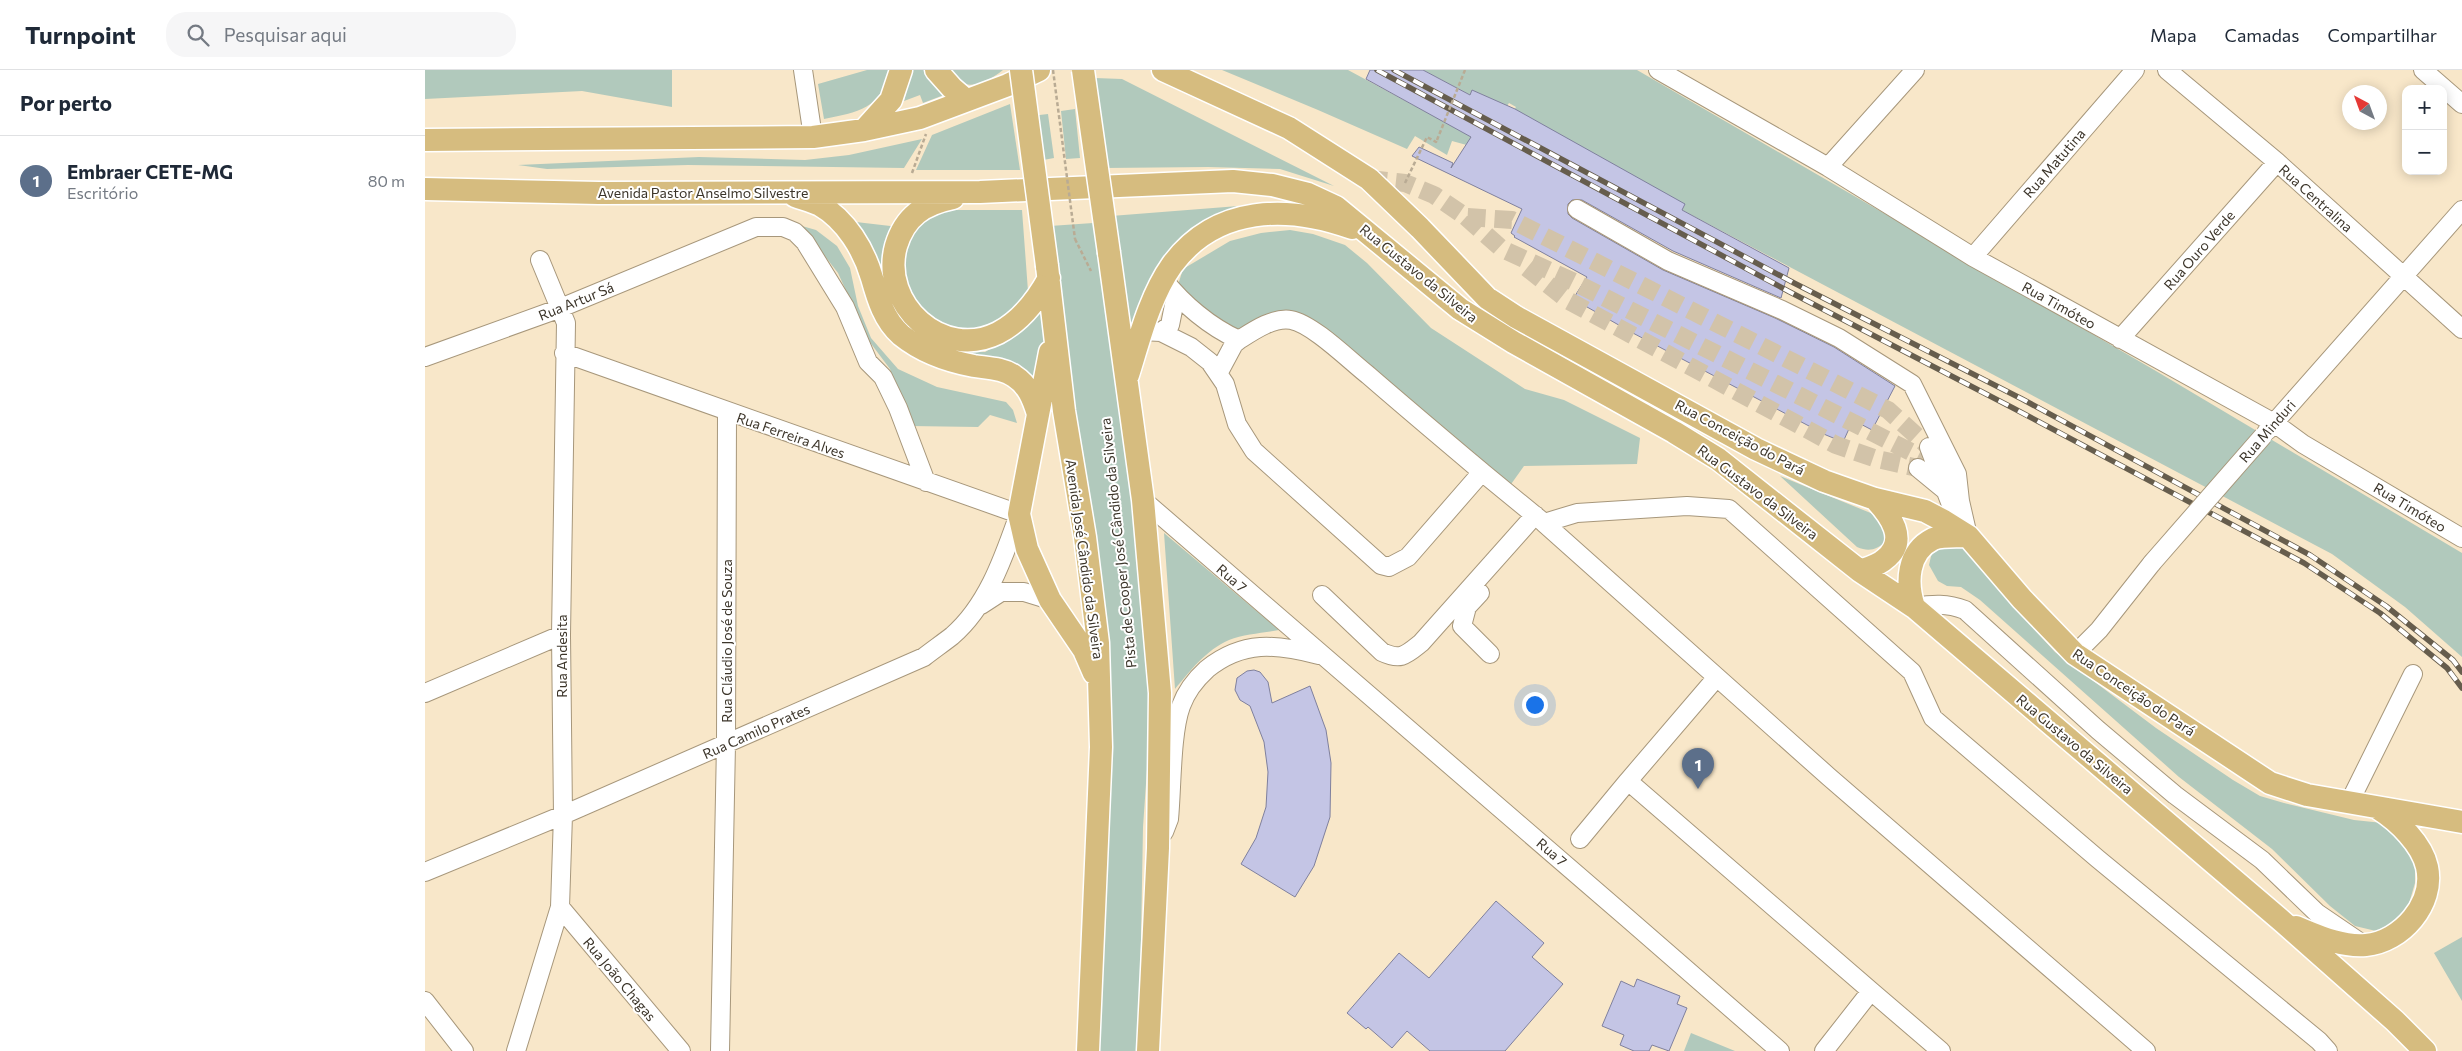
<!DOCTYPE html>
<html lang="pt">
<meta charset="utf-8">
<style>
body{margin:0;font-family:Commissioner,sans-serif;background:#f6f6f7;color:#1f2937}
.controls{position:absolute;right:15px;top:15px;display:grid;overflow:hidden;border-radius:10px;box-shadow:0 2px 12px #0003}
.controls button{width:45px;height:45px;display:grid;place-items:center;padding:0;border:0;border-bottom:1px solid #e0e1e3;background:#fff;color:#1f2937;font:25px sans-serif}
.compass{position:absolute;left:1917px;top:15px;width:45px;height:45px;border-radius:50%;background:#fff;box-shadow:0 2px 12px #0003;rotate:319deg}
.you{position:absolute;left:1109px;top:634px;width:18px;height:18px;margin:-12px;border:4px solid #fff;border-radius:50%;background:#1a73e8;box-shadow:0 0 0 8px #1a73e833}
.badge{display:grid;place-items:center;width:32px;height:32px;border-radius:50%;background:#d93025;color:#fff;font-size:16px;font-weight:700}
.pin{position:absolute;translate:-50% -41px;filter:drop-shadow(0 1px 2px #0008)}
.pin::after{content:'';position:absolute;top:26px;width:18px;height:15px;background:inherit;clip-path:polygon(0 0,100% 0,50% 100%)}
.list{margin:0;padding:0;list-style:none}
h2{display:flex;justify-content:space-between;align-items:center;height:65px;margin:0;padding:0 20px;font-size:21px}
h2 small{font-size:16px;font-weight:400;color:#747a83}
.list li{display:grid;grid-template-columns:32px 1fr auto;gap:15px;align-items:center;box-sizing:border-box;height:90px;padding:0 20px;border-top:1px solid #e0e1e3}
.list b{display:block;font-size:19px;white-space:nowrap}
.list p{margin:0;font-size:16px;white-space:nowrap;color:#747a83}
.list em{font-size:16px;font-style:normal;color:#747a83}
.icon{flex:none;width:28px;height:28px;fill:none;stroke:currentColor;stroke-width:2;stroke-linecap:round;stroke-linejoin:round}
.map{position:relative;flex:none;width:2037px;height:981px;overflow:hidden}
header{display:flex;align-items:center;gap:30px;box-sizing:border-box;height:70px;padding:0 25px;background:#fff;border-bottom:1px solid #e0e1e3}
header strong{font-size:24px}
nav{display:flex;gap:28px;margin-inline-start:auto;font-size:18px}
.search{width:350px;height:45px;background:#f6f6f7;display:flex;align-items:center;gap:12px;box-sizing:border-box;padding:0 18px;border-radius:20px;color:#747a83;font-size:19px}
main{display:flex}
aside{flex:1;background:#fff}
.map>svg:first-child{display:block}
</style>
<header>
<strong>Turnpoint</strong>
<div class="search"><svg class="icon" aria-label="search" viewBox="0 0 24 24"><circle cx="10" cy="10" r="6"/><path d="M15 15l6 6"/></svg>Pesquisar aqui</div>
<nav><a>Mapa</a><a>Camadas</a><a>Compartilhar</a></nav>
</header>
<main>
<aside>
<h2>Por perto<small></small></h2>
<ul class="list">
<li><span class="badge" style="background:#5c6f8a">1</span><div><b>Embraer CETE-MG</b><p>Escritório</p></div><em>80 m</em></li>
</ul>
</aside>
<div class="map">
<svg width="2037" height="981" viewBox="0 0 2037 981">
<rect width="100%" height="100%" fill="#f8e7c9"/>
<path fill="#b1c9bc" d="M0,0H247V37L157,21L0,29Z
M442,0H464C458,39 432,42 399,49L393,14Z
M487,0H500L519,25L498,33L495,25L479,31Z
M519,0H578C557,16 539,23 519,0Z
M797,0H923L1053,70L1049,77L1027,71L1022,85L990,66L982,79L893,40Z
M998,0H1212L1731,301L2037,483V587L1980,537L1907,484L1257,140L1089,40L1091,37L1084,33L1082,36L1047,20L1045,25Z
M670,8L697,9L909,116L855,99L783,97L679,98Z
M585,34L595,100H491L507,65Z
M650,39L655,88L641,89L636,41Z
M623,44L629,88L613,91L606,46Z
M497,69L479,98L263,95L122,99L93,95L274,87L380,90L424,85Z
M839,134L791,150L701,273L686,146Z
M513,140H597L603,221L595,238L560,262L520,258L495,241L479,209V176L499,146Z
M431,152L474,157L462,215L535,279L560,282L599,258L620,235L621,281L613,327L515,280L465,244Z
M668,153L712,453L727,627L718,757L714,981H670L684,680L625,156Z
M370,154L391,160L412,176L425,198L433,236L446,268L473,299L512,317L581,332L588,340L592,353L565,345L553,357L485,356L465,299L444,271L413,203L378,158Z
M865,160L888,164L920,175L942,193L1006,258L1100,319L1139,330L1215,368L1212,394L1099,396L1084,417L869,244L815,264L806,260L752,218L758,199L805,171L836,163Z
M1355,406L1453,446L1460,455L1462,471C1451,480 1444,482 1432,477Z
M739,463L854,560C838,563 819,564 804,570C781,580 765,601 750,619Z
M1528,469L1546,482L1589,537L1630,582L1731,658L1808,710L1835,726L1859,733L1929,750L1958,753L1980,771L1990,793V813L1983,837L1966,854L1951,861L1930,856L1905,836L1847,779L1754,707L1555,530L1536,517L1522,516L1513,511L1504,495L1507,482Z
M2037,867V931L2009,883Z
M1266,963L1310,981H1259Z"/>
<path fill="#c4c5e5" stroke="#7f809d" d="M945,0H998L1045,25L1047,20L1090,39L1260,134L1257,140L1364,198L1356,228L1248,181L1157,130H1147L1143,134V144L1147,148L1238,200L1350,248L1409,277L1470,316L1447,360L1428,350L1418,372L1401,365L1206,262L1148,229L1162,207L1089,167L1090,166L1086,163L1097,139L987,86L994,77L1028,93L1026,98L1046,67L941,9Z
M829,600L835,602L843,612L847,633L885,616L901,660L906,693L905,747L889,796L870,827L816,794L831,768L841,737L843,702L839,672L825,636L815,630L810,620L812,608L822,601Z
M1071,831L1119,873L1107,887L1138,914L1080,981H1005L982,961L967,978L943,957L941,959L922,943L974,883L1004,908Z
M1212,909L1255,926L1252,934L1262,938L1244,981L1227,975L1224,981H1209L1195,975L1199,965L1177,956L1196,911L1209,917Z"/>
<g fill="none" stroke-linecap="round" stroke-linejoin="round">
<path stroke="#d2c3a9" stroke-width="18" stroke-dasharray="18 9" stroke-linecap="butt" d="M944,109L980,113L1009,125L1041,147L1087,150L1463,340L1504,377
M1041,147L1077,179L1147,211L1498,388
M1102,198L1144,231L1411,375L1452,389L1493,398"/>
<defs>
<path id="minor" d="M378,0L388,67
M1233,0L1403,97L1548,187L1849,353L1878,374L2037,468
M1742,0L1852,92L2037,259
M1998,0L2037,34
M1403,97L1490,0
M1152,139L1243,191L1357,240L1414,268L1487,314L1532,404L1535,431L1543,466
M1548,187L1710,0
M716,261L736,262L766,277L785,292L800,314L812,354L829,381L956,495L964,497L983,487L1057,402C1019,370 981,338 943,305C925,291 888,254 866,250C848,247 828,261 814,270C785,257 758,234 739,210
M736,262L745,255L751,225
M1695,269L1852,92
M0,287L133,239L331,157H358L370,162L380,172L420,237L443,292L458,307L473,338L501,412
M794,302L809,274L814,270
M1842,361L2037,140
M1504,377L1528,440
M1493,398L1521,421
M1057,402L1118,452
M718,430C930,615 1144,796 1355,981
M1055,523L1042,537L1037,556L1065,584
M897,525L957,582C976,591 981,585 996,573L1110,445
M556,535L576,522H599L625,530
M1489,537C1508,534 1522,533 1540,540L1673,660L1750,725L1837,790L1892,843L1939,875
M1650,584L1674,560L1727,493
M1292,607L1203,711L1446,921
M0,623L136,565
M1924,733L1988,604
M739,762L744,749C747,719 746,663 756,636C761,622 771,609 782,599C818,570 851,574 894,585
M1155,769L1203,711
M0,802L138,745L499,587C508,580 518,573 527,566C563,535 579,486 594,444L139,283
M135,837L256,981
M0,931L39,981
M91,981L135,837L138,745L136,565L141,253L115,190
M295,981L301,674L302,342
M1399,981L1446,921L1516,981
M1721,981L1404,707L1119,453L1152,443L1262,436L1304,439L1487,602L1508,648L1673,789L1894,971L1903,981"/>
<path id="major" d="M511,0L527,18L541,30
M738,0L864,58L944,109L995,158L1062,228L1091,247L1331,379L1399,411L1450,429L1500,441L1519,451L1543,466L1597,529L1650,584L1845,713L1882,725L2037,752
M439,60L466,30L476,0
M0,70L388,67L439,60L495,48L583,15L614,0
M0,119L174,123L555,122L808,111L847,115L883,124L911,137L1035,239L1088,272L1249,362L1293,389L1435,501L1489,537L1858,852L1970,951L2000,981
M370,126C378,129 387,131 395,135C421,150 439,180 447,208C453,229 459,250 476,265C497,282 522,291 549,296C562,298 578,298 589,306C603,315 608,328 613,344
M528,128C499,134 480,146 471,176C455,234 517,291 573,263C596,251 612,230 624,208
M684,183L718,430L735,623L733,778L723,981
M622,196L639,341L660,467L673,573L676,677L663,981
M625,282L594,444L602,479L625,530L659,580L669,603
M703,305C714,270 725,226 747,195C791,135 863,135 927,158
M1435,501C1443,498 1454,495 1460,489C1484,470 1465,445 1450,429
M1489,537C1481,513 1482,482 1508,469C1518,465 1532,467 1543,466
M1871,857C1893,866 1916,877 1941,875C1976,872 2010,834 2002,797C1997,774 1973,751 1954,739"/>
</defs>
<use href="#minor" stroke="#a7977b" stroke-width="20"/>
<use href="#major" stroke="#fff" stroke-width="25"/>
<path stroke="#b9ab94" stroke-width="2.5" stroke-dasharray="4 2.5" stroke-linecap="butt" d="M487,103L501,64
M980,113L1002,67L1011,72L1012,70
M650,169L666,201"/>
<use href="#minor" stroke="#fff" stroke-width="18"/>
<use href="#major" stroke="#d6bc7f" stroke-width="22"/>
<defs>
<path id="rail" d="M952,0L1363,221L1588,338L1879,493L1955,543L2022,598L2037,618
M969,0L1369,213L1597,329L1885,485L1961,536L2028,590L2037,602"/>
</defs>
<use href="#rail" stroke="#665d4d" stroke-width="5.5"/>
<use href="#rail" stroke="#fff" stroke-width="4" stroke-dasharray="11" stroke-linecap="butt"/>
<defs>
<path id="minor-bridge" d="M1727,493L1838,366"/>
<path id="major-bridge" d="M596,0L622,196
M658,0L684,183"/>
</defs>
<use href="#minor-bridge" stroke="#a7977b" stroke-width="20" stroke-linecap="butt"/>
<use href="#major-bridge" stroke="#fff" stroke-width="25" stroke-linecap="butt"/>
<path stroke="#b9ab94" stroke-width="2.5" stroke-dasharray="4 2.5" stroke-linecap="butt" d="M628,0L650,169
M1012,70L1040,0"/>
<use href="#minor-bridge" stroke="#fff" stroke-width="18"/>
<use href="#major-bridge" stroke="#d6bc7f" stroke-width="22"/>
</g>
<g text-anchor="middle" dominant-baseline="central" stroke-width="4" stroke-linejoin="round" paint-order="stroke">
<g font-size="14" fill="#3c352a" stroke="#fff">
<text transform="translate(1629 93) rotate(-49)">Rua Matutina</text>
<text x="278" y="122">Avenida Pastor Anselmo Silvestre</text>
<text transform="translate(1891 128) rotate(42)">Rua Centralina</text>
<text transform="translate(1774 180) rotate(-49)">Rua Ouro Verde</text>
<text transform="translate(994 203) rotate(39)">Rua Gustavo da Silveira</text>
<text transform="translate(151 231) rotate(-22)">Rua Artur Sá</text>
<text transform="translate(1634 235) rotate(29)">Rua Timóteo</text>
<text transform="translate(1842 361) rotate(-49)">Rua Minduri</text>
<text transform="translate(366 365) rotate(19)">Rua Ferreira Alves</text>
<text transform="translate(1315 367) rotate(28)">Rua Conceição do Pará</text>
<text transform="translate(1333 422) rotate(37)">Rua Gustavo da Silveira</text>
<text transform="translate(1985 437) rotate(31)">Rua Timóteo</text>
<text transform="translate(693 473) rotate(-96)">Pista de Cooper José Cândido da Silveira</text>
<text transform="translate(660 489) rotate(82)">Avenida José Cândido da Silveira</text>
<text transform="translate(807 508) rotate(41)">Rua 7</text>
<text transform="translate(301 571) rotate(-90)">Rua Cláudio José de Souza</text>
<text transform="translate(136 586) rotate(-90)">Rua Andesita</text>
<text transform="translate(1709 622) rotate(34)">Rua Conceição do Pará</text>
<text transform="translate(331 661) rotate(-24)">Rua Camilo Prates</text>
<text transform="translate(1650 674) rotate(40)">Rua Gustavo da Silveira</text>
<text transform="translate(1127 782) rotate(41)">Rua 7</text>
<text transform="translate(195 909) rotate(50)">Rua João Chagas</text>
</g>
</g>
</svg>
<div class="controls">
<button>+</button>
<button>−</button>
</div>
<svg class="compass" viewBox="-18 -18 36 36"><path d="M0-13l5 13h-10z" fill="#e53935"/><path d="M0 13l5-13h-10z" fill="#747a83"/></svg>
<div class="you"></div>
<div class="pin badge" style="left:1273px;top:719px;background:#5c6f8a">1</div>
</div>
</main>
